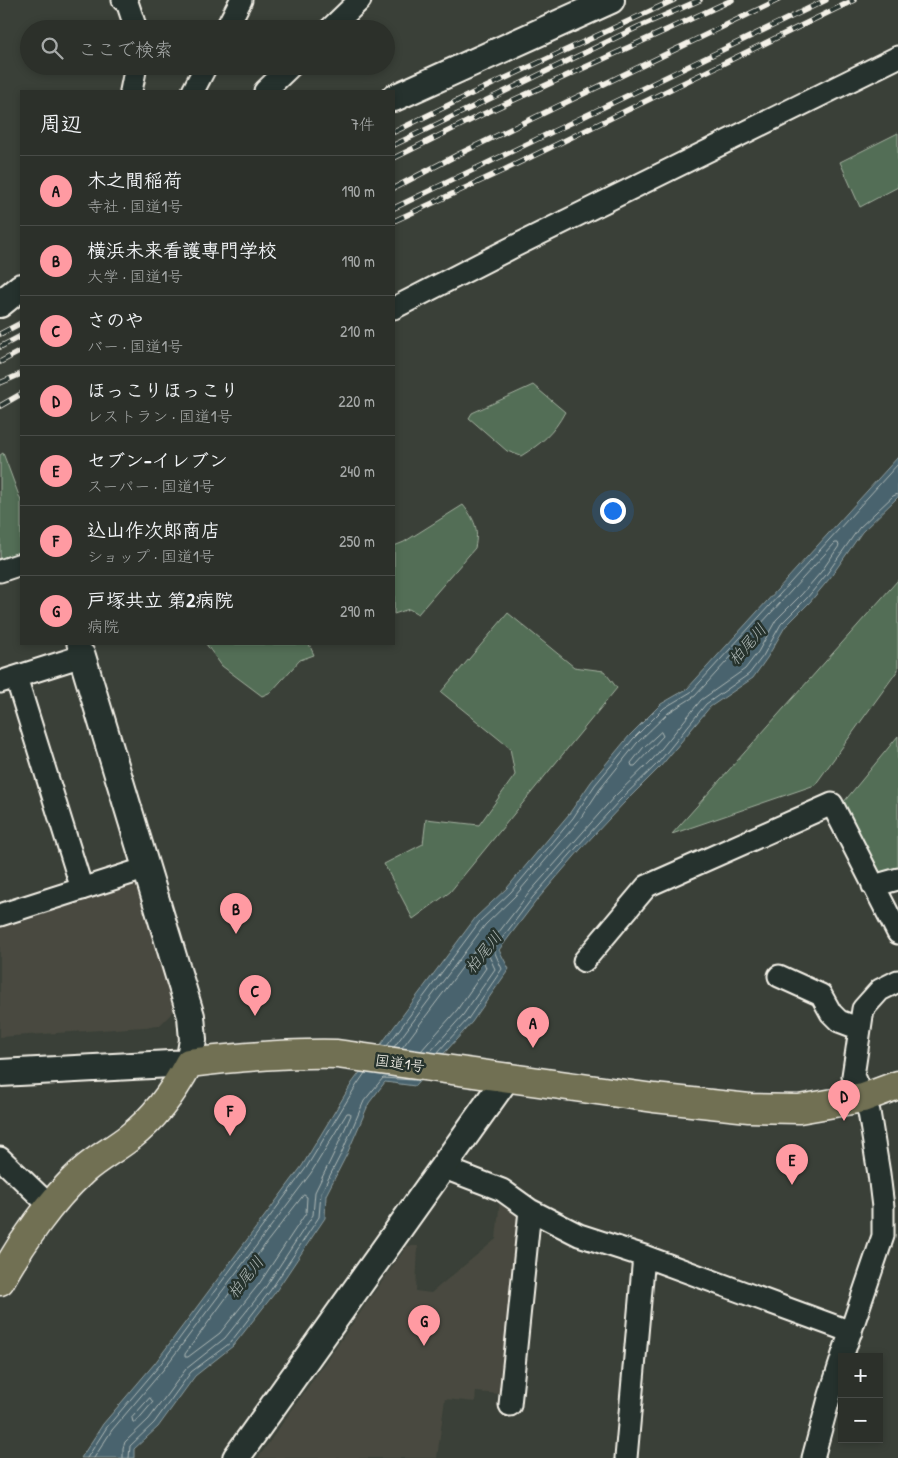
<!DOCTYPE html>
<html lang="ja">
<meta charset="utf-8">
<style>
body{margin:0;font-family:"Patrick Hand","Klee One",sans-serif;background:#383c36;color:#f1f3f6}
.controls{position:absolute;right:15px;bottom:15px;display:grid;overflow:hidden;border-radius:0px;box-shadow:0 2px 8px #0003}
.controls button{width:45px;height:45px;display:grid;place-items:center;padding:0;border:0;border-bottom:1px solid #484b47;background:#2c302a;color:#f1f3f6;font:25px sans-serif}
.you{position:absolute;left:612px;top:510px;width:18px;height:18px;margin:-12px;border:4px solid #fff;border-radius:50%;background:#1a73e8;box-shadow:0 0 0 8px #1a73e833}
.badge{display:grid;place-items:center;width:32px;height:32px;border-radius:50%;background:#ff9aa2;color:#111;font-size:16px;font-weight:700}
.pin{position:absolute;translate:-50% -41px;filter:drop-shadow(0 1px 2px #0008)}
.pin::after{content:'';position:absolute;top:26px;width:18px;height:15px;background:inherit;clip-path:polygon(0 0,100% 0,50% 100%)}
.list{margin:0;padding:0;list-style:none}
h2{display:flex;justify-content:space-between;align-items:center;height:65px;margin:0;padding:0 20px;font-size:21px}
h2 small{font-size:16px;font-weight:400;color:#a6a9a8}
.list li{display:grid;grid-template-columns:32px 1fr auto;gap:15px;align-items:center;box-sizing:border-box;height:70px;padding:0 20px;border-top:1px solid #484b47}
.list b{display:block;font-size:19px;white-space:nowrap}
.list p{margin:0;font-size:16px;white-space:nowrap;color:#a6a9a8}
.list em{font-size:16px;font-style:normal;color:#a6a9a8}
.icon{flex:none;width:28px;height:28px;fill:none;stroke:currentColor;stroke-width:2;stroke-linecap:round;stroke-linejoin:round}
.map{position:relative;flex:none;width:898px;height:1458px;overflow:hidden}
.search{position:absolute;background:#2c302a;box-shadow:0 2px 8px #0003;left:20px;top:20px;width:375px;height:55px;display:flex;align-items:center;gap:12px;box-sizing:border-box;padding:0 18px;border-radius:28px;color:#a6a9a8;font-size:19px}
.panel{position:absolute;background:#2c302a;box-shadow:0 2px 8px #0003;left:20px;top:90px;width:375px;height:555px;border-radius:0px}
.map>svg:first-child{display:block}
</style>
<div class="map">
<svg width="898" height="1458" viewBox="0 0 898 1458">
<rect width="100%" height="100%" fill="#3a4038"/>
<filter id="ink" filterUnits="userSpaceOnUse"><feTurbulence type="fractalNoise" baseFrequency=".02" numOctaves="2"/><feDisplacementMap in="SourceGraphic" scale="10" xChannelSelector="R" yChannelSelector="G"/><feConvolveMatrix kernelMatrix="1 2 1 2 8 2 1 2 1" color-interpolation-filters="sRGB"/></filter>
<g filter="url(#ink)">
<path fill="#48493f" d="M137,877L178,1007L159,1026L0,1037V920Z
M500,1199L518,1209L522,1218L508,1387L500,1394L476,1392L475,1402L445,1399L437,1458H258L407,1246H418L416,1291L431,1293L496,1239Z"/>
<path fill="#526e56" stroke="#a3b09f" d="M898,133V187L860,207L840,162Z
M533,385L565,412C553,434 542,443 521,456L507,451L469,418L472,413Z
M3,453L21,501V554L0,561V455Z
M463,505C475,520 479,529 475,548L418,614L409,609L394,614V546L404,542Z
M898,580V670L815,785L672,834Z
M508,613L574,667L604,671L617,688L450,892L413,919L384,864L423,844L426,819L479,825L515,775L510,748L441,692Z
M206,644H309L314,655L300,660L271,692L262,696L222,666Z
M898,736V870L875,877L843,803Z"/>
<path fill="#49646e" stroke="#8d9c9f" d="M898,457V497L862,532L830,578L810,602L785,627L767,658L753,678L710,707L661,766L623,804L580,850L537,900L499,950L509,969L472,1022L415,1086L385,1082L369,1103L347,1154L326,1195L325,1218L274,1294L233,1346L195,1376L158,1427L134,1449V1458H81L103,1424L155,1363L302,1166L352,1083L476,917L507,888L569,814L591,782L629,736L661,704L687,689Z"/>
<g fill="none" stroke-linecap="round" stroke-linejoin="round">
<path stroke="#b0b9b7" stroke-width="1" d="M661,732L663,736L635,766H632L631,763L643,748Z
M387,1046L480,921L511,892L573,818L595,785L633,739L664,708L691,692L898,464
M394,1047L485,925L515,896L578,822L600,789L637,743L668,713L695,696L835,543H838L839,546L821,572L802,594L776,620L758,652L745,669L701,700L653,759L614,797L529,893L489,945L488,954L495,969L463,1015L430,1052
M402,1048L476,949H479L486,968L457,1010L421,1051
M437,1053L468,1019L502,969L495,953V948L533,897L577,847L619,801L658,763L706,704L749,674L763,656L781,624L807,598L826,575L859,528L893,496L898,494
M304,1195L307,1197L306,1213L259,1284L220,1333L188,1357H185V1354L267,1242Z
M150,1398L153,1402L136,1422H133L132,1418Z
M87,1458L107,1427L159,1366L306,1168L356,1086L365,1073
M94,1458L112,1430L163,1370L311,1173L347,1113H350L351,1115L336,1149L315,1192L313,1215L265,1288L225,1338L186,1369L149,1419L125,1442L123,1448V1458
M129,1458L130,1446L154,1423L191,1372L230,1343L270,1291L319,1217L321,1193L342,1152L364,1101L383,1078L413,1080"/>
<defs>
<path id="minor" d="M123,0L127,2L136,29
M226,29L241,0
M330,29L360,0
M131,91L136,66
M193,91L206,66
M265,91L291,66
M394,308L515,246L898,57
M0,571L21,564
M16,677L82,889
M0,682L82,656L78,644
M873,886L898,879
M0,915L147,868
M584,961L647,886L832,804L898,933
M779,976L821,995L831,1013L839,1021L860,1029
M0,1158L51,1207
M442,1167L502,1190L530,1210L579,1235L644,1256L851,1332
M842,1357L883,1236V1207L879,1174L869,1112L853,1076L863,1009L880,990L898,981
M510,1405L530,1210
M626,1458L644,1256
M813,1458L830,1395L842,1358"/>
<path id="tertiary" d="M394,98L611,0
M0,304L21,287
M0,1073L189,1063L193,1040L191,1016L82,656
M236,1458L507,1077"/>
<path id="trunk" d="M0,1281C21,1243 51,1200 83,1171C97,1158 115,1149 130,1137C156,1117 174,1091 189,1063C239,1057 287,1053 337,1054L654,1098L749,1108L799,1109L863,1098L898,1085"/>
</defs>
<use href="#minor" stroke="#f4f1e8" stroke-width="25"/>
<use href="#tertiary" stroke="#f4f1e8" stroke-width="30"/>
<use href="#trunk" stroke="#f4f1e8" stroke-width="31"/>
<use href="#minor" stroke="#26332d" stroke-width="21"/>
<use href="#tertiary" stroke="#26332d" stroke-width="26"/>
<use href="#trunk" stroke="#716f52" stroke-width="28"/>
<defs>
<path id="rail" d="M394,132L469,95L674,0
M394,145L638,27L700,0
M394,158L481,115L732,0
M394,188L459,154L778,0
M394,208L826,0
M394,221L504,170L854,0
M0,334L21,323
M0,347L21,336
M0,362L21,351
M0,383L21,374
M0,406L21,394"/>
</defs>
<use href="#rail" stroke="#f4f1e8" stroke-width="5.5"/>
<use href="#rail" stroke="#26332d" stroke-width="4" stroke-dasharray="11" stroke-linecap="butt"/>
</g>
</g>
<g text-anchor="middle" dominant-baseline="central" stroke-width="5" stroke-linejoin="round" paint-order="stroke">
<g font-size="15" fill="#f4f1e8" stroke="#26332d">
<text transform="translate(400 1063) rotate(8)">国道1号</text>
</g>
<g font-size="16" font-style="italic" fill="#b0b9b7" stroke="#26332d">
<text transform="translate(747 644) rotate(-49)">柏尾川</text>
<text transform="translate(483 952) rotate(-51)">柏尾川</text>
<text transform="translate(245 1277) rotate(-52)">柏尾川</text>
</g>
</g>
</svg>
<div class="controls">
<button>+</button>
<button>−</button>
</div>
<div class="you"></div>
<div class="pin badge" style="left:533px;top:1048px">A</div>
<div class="pin badge" style="left:236px;top:934px">B</div>
<div class="pin badge" style="left:255px;top:1016px">C</div>
<div class="pin badge" style="left:844px;top:1121px">D</div>
<div class="pin badge" style="left:792px;top:1185px">E</div>
<div class="pin badge" style="left:230px;top:1136px">F</div>
<div class="pin badge" style="left:424px;top:1346px">G</div>
<div class="search"><svg class="icon" aria-label="search" viewBox="0 0 24 24"><circle cx="10" cy="10" r="6"/><path d="M15 15l6 6"/></svg>ここで検索</div>
<section class="panel">
<h2>周辺<small>7件</small></h2>
<ul class="list">
<li><span class="badge">A</span><div><b>木之間稲荷</b><p>寺社 · 国道1号</p></div><em>190 m</em></li>
<li><span class="badge">B</span><div><b>横浜未来看護専門学校</b><p>大学 · 国道1号</p></div><em>190 m</em></li>
<li><span class="badge">C</span><div><b>さのや</b><p>バー · 国道1号</p></div><em>210 m</em></li>
<li><span class="badge">D</span><div><b>ほっこりほっこり</b><p>レストラン · 国道1号</p></div><em>220 m</em></li>
<li><span class="badge">E</span><div><b>セブン-イレブン</b><p>スーパー · 国道1号</p></div><em>240 m</em></li>
<li><span class="badge">F</span><div><b>込山作次郎商店</b><p>ショップ · 国道1号</p></div><em>250 m</em></li>
<li><span class="badge">G</span><div><b>戸塚共立 第2病院</b><p>病院</p></div><em>290 m</em></li>
</ul>
</section>
</div>
